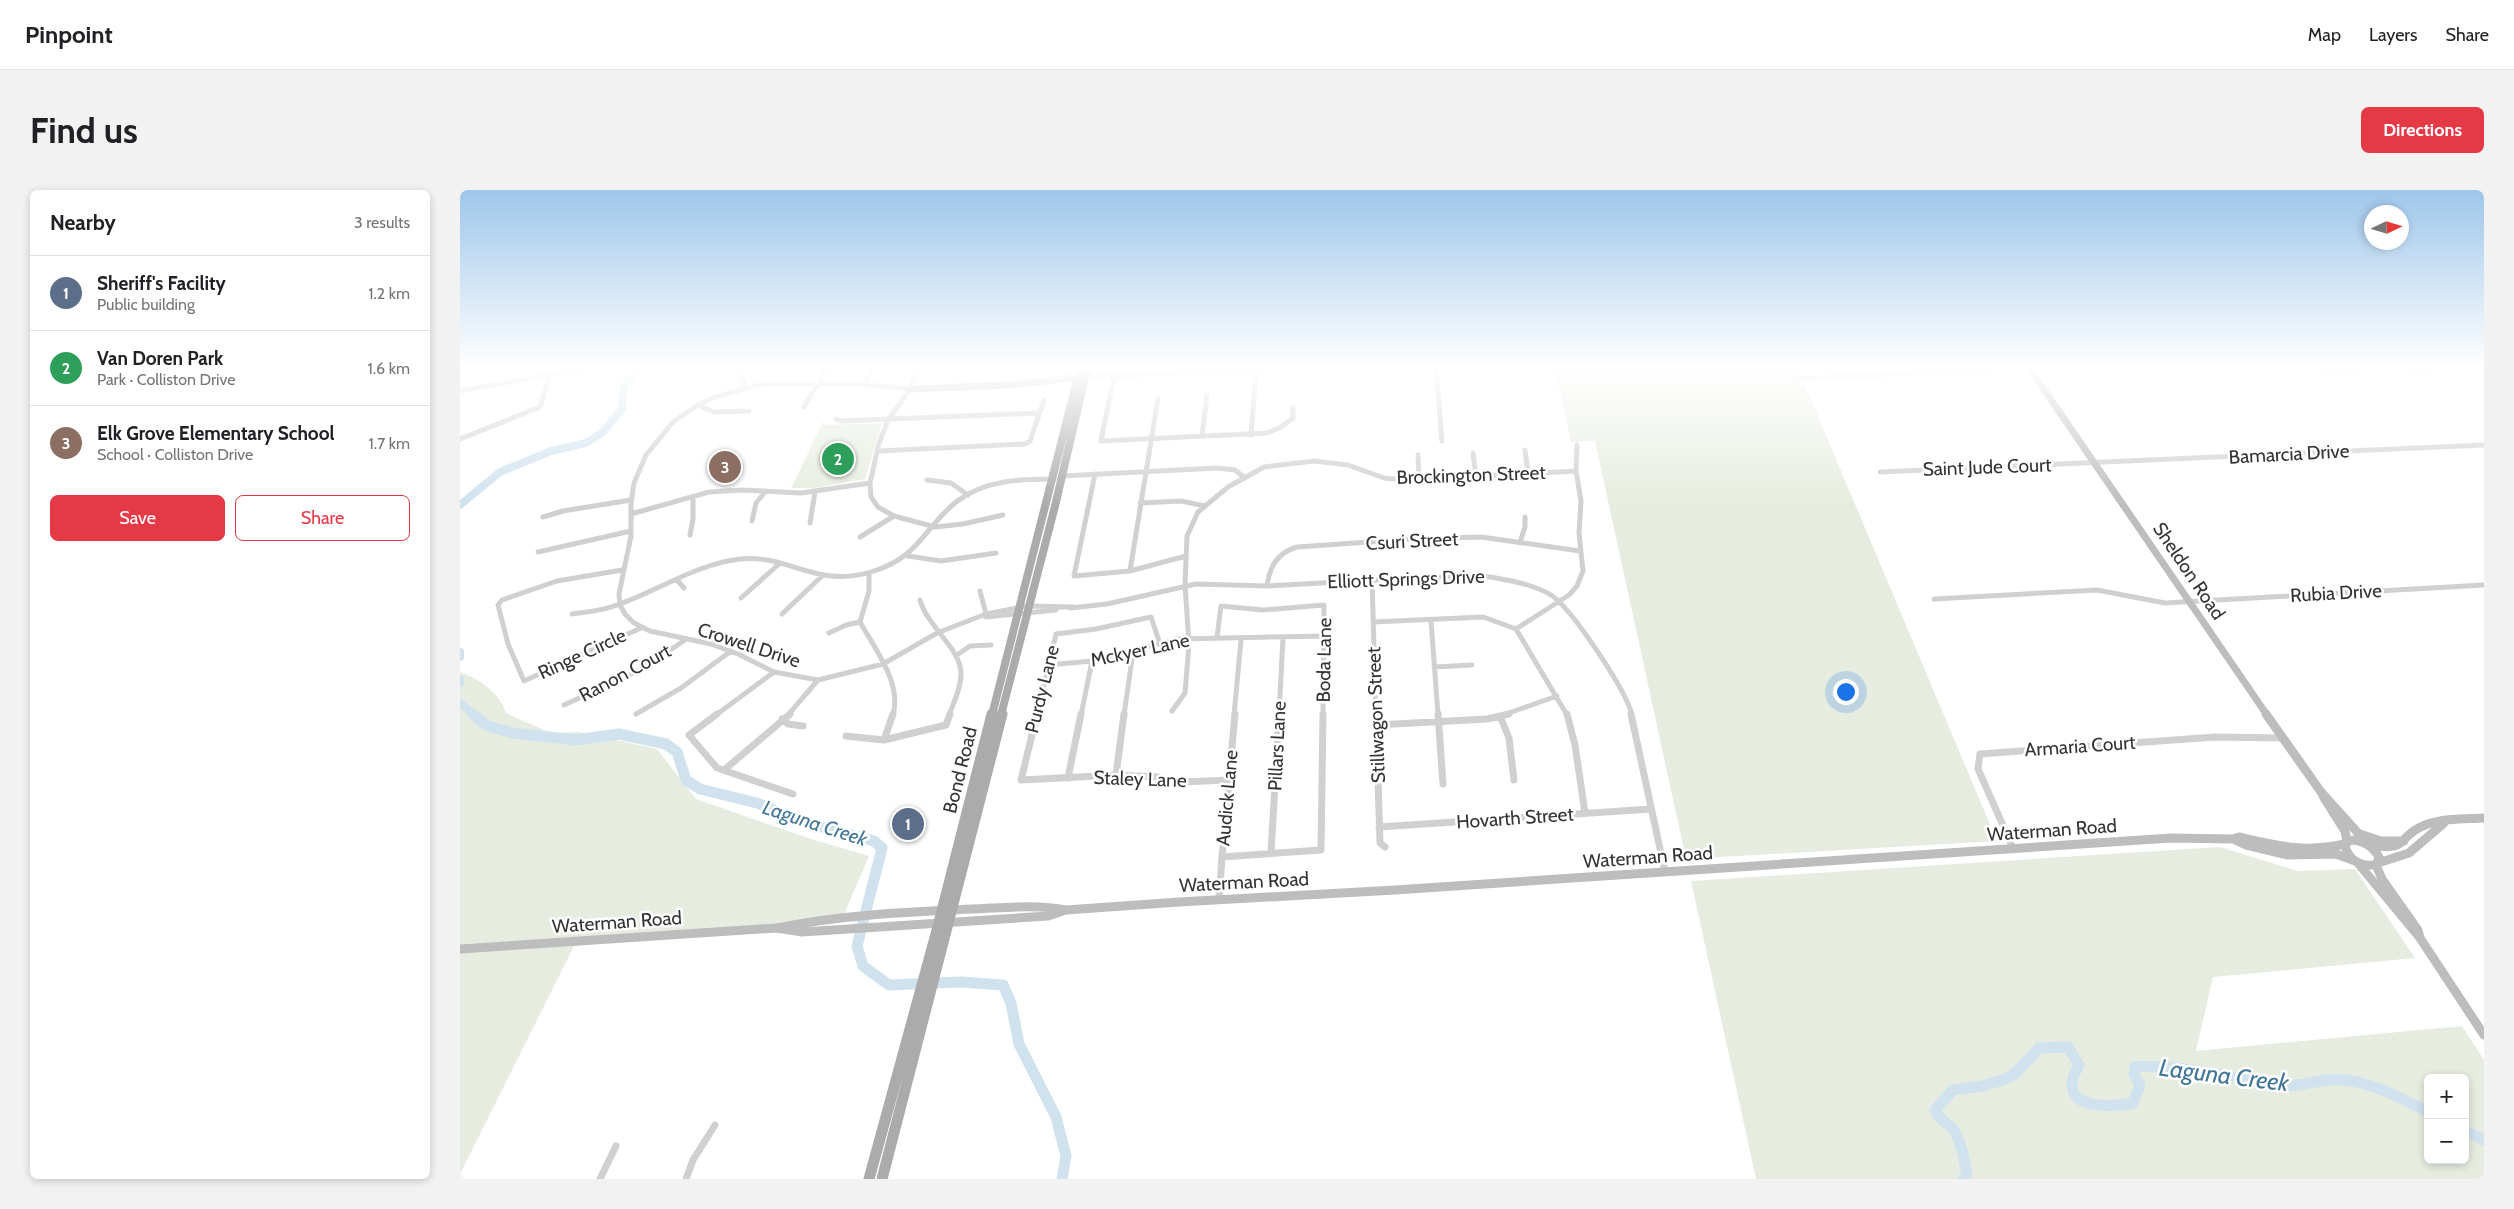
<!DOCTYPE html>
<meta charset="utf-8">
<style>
body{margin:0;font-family:Cabin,sans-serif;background:#f2f2f2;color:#202124}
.controls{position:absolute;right:15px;bottom:15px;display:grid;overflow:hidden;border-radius:8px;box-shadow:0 2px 8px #0003}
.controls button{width:45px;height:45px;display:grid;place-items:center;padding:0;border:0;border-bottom:1px solid #e0e0e0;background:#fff;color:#202124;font:25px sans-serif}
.compass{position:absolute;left:1904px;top:15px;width:45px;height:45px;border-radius:50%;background:#fff;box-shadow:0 2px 8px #0003;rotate:86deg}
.you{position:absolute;left:1385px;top:501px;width:18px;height:18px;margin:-12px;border:4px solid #fff;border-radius:50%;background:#1a73e8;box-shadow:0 0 0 8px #1a73e833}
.badge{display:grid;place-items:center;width:32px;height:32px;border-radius:50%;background:#e63946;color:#fff;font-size:16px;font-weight:700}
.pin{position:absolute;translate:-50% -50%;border:2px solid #fff;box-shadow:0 1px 5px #0006}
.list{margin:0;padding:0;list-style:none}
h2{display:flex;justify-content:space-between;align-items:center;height:65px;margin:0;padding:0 20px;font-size:21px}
h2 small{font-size:16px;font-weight:400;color:#757577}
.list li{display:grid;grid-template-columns:32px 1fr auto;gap:15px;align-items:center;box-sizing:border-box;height:75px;padding:0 20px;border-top:1px solid #e0e0e0}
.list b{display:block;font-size:19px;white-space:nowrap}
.list p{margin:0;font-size:16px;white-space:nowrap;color:#757577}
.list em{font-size:16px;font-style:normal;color:#757577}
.actions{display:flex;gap:10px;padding:15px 20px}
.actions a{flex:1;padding:11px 0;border:1px solid #e63946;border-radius:8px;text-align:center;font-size:18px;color:#e63946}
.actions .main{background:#e63946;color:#fff}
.map{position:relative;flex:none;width:2024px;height:989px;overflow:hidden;border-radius:8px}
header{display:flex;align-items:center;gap:30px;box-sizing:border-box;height:70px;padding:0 25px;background:#fff;border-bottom:1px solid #e0e0e0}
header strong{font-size:24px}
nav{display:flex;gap:28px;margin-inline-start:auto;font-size:18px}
.intro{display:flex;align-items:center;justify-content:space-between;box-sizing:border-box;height:120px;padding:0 30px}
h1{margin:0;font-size:35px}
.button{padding:12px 22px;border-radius:8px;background:#e63946;color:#fff;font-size:18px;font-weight:700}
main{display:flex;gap:30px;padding:0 30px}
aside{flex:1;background:#fff;border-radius:8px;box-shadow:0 2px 8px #0003}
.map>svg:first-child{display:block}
</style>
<header>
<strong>Pinpoint</strong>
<nav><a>Map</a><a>Layers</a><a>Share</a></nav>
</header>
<div class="intro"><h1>Find us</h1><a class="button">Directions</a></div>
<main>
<aside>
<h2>Nearby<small>3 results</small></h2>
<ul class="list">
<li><span class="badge" style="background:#5c6f8a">1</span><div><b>Sheriff's Facility</b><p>Public building</p></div><em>1.2 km</em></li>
<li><span class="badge" style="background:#2e9e5b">2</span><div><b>Van Doren Park</b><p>Park · Colliston Drive</p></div><em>1.6 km</em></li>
<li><span class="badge" style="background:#8d6e63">3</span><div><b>Elk Grove Elementary School</b><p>School · Colliston Drive</p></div><em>1.7 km</em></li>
</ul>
<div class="actions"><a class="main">Save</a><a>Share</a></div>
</aside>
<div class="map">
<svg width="2024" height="989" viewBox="0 0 2024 989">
<rect width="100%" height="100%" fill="#fff"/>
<path fill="#e6ecdf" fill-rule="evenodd" d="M1095,179H1338L1537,651L1226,669L1135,251L1111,252Z
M363,232L368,235L422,233L405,289L355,298H331Z
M0,482C19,489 40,503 46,523L91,543L119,542L197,559L236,609L351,649L409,666L383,727L294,739L114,756L0,984Z
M1760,657L1838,681L1895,679L1955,768L1753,787L1736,861L2002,836L2024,870V989H1296L1231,691ZM1968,888H2005V970H1968Z"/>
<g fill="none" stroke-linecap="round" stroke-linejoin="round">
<path stroke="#cfe2ee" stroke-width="8" d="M0,315L40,282L91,261L126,253L143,242L162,219L164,196L179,179
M0,462V467
M0,490V493
M0,513L15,525"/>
<path stroke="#cfe2ee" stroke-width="11" d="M13,524L28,536L53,543L115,550L159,544L206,554L217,562L226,590L240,599L297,613L343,632L414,651L422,658L397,756L403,776L429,795L501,792L543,795L551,813L559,854L596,927L606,966L602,989
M2005,941L2024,950
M1503,989L1507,984C1504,970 1502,953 1494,941C1489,932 1479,931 1475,920L1493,900L1522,896L1543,890L1555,884L1579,858L1608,857L1619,875C1616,881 1612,887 1612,894C1612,921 1657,916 1673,913L1680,895L1674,884L1675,877C1724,874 1770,888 1818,895C1837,898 1853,891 1871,890C1905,888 1939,907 1968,922"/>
<path stroke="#d0d0d0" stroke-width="5" d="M278,179L285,197
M458,179L450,199L428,230L419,253L410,293L411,307L418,317L434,326L475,337L503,334L543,325
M976,179L982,251
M1859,179H1896
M1950,179H1969
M654,186L641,251L807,243L821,237L833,228V217
M625,187L802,179
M1337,189L1530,179
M405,194L412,179
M450,199L401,194H303L255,207L238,215L214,231L186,265L174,293L171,313V346L159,404L160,415L165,424L174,433L190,441L251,454L278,464L314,482L358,490L423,474L477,443L526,424L568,416L614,417
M0,201L121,179
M238,215L254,222L289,221
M344,217L356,196L361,194V188L366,179
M376,229L382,231L578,223
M791,245L796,179
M742,246L747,205
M0,249L80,217L90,185
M1065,260L1068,283
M418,261L565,254L570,251L584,210
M1013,263L1016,286
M958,265L959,289
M1420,282L2024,255
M635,284L614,386L670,381L726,366
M602,286L757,278L775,280L785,288
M467,290L491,293L508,305
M680,313L721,311L745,316
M171,324L249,302L282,300L341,303L410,293
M83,327L103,321L171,310
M292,331L296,313L305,302
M350,333L355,302
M230,345L233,329V306
M400,347L434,326
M1060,352L1065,337V327
M78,362L171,341
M448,366L481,371L536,363
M162,380L97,391L42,410L38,415L48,454L64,491L181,438
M670,381L698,208
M409,383V401L400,432C415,459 442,493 433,525
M217,390L224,398
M912,390L916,525
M807,396C810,376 817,363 837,357L953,349L1021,347L1120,361
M520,401L526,424
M281,408L320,373
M1474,409L1637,400L1705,413L2024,395
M460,410C468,438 501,458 501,484C501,498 494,512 489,525
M610,418L647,414L736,394L807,396L1013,385C1035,387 1072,393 1091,405C1112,419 1166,500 1172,525
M112,424C127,422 142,421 157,415C198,401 236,374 280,369C330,364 357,400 414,381C459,367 464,338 496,312C524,290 560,289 594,289
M322,424L362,386
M526,427L596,420
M971,430L978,525
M913,432L1023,427L1056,439L1107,525
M1056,439L1109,405L1117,396L1123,381L1119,343L1121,311L1116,281L1117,255
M369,443L386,435L400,432
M757,447L761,416L803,420L864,415L863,525
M497,465L510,456L531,455
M587,475L632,471L717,449L864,446
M974,477L1012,475
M104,515L182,479L225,450
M712,521L725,503L729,454L725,395L727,346L738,322L768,297L804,277L854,271L888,275L924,288L945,290L1116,281
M176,524L221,498L271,461
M256,525L314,482
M328,525L358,490
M577,525L596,444L636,439L691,427L700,454
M621,525L632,471
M664,525L673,462
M774,525L781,450
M819,525L823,448
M1043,525L1097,506"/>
<path stroke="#d0d0d0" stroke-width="7" d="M257,524L229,545L257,578L333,604
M577,524L561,590L656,585L698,587L722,592L769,590
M775,524L762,667L861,660L863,524
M916,524L920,653L925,657
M978,524L983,594
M1107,524L1115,555L1125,623
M1171,524L1205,682
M1040,526L1049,548L1054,590
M322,529L328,534L343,536
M916,535L1027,529L1049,524
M386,546L424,550L486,535L490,524
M424,550L433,524
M264,580L330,524
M656,585L664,524
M608,588L621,524
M919,637L1191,619
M1553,658L1518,579L1520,564L1755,547L1822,548
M811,663L819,524
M759,710L762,667
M140,989L156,956
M226,989L233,970L255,935"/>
<path stroke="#bdbdbd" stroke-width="7" d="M1570,179L1807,525
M450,199L550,195L622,187"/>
<path stroke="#bdbdbd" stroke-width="9" d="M1806,524L1861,602L1907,653
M1863,606L1885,641L1887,652
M1900,644L1921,651H1944
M1773,649L1786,655L1828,665L1876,664L1895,671
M1894,650C1906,652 1913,657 1919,667L1917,674C1902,678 1889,671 1885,656L1888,651Z
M1910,655C1951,662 1936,646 1965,635C1983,628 2005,629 2024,628
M1897,672L1960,748L2024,845
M1918,673L1949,663L1984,633
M1916,675L1922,689L1958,740L1960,748
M317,738L342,742L588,726L606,720L719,712L935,700L1711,648L1773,649L1779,647C1819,656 1844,663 1885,654
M0,759L317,738C381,725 446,722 511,719C543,718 574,714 606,720"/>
<path stroke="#ababab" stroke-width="8" d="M532,525L620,179
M541,525L595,316L627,179"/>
<path stroke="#ababab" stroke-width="11" d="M409,989L479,733L532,524
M422,989L542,524"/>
</g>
<linearGradient id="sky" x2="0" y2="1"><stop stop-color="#9ec6ea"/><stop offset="0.56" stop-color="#fff"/><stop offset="1" stop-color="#fff" stop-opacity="0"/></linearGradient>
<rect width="2024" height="317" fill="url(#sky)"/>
<g text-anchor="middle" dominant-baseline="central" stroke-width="5" stroke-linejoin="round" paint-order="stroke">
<g font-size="19" fill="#333" stroke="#fff">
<text transform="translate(1829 264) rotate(-3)">Bamarcia Drive</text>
<text transform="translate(1527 277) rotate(-2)">Saint Jude Court</text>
<text transform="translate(1011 285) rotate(-2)">Brockington Street</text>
<text transform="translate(952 351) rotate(-3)">Csuri Street</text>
<text transform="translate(1729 381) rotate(56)">Sheldon Road</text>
<text transform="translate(946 389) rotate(-2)">Elliott Springs Drive</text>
<text transform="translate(1876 403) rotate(-3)">Rubia Drive</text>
<text transform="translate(289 455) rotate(18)">Crowell Drive</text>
<text transform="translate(680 460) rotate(-12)">Mckyer Lane</text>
<text transform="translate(122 464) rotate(-25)">Ringe Circle</text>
<text transform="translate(864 470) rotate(-89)">Boda Lane</text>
<text transform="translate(165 483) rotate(-28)">Ranon Court</text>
<text transform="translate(582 499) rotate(-76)">Purdy Lane</text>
<text transform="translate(916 525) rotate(-92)">Stillwagon Street</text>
<text transform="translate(817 556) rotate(-87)">Pillars Lane</text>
<text transform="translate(1620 556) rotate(-4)">Armaria Court</text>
<text transform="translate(500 580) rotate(-76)">Bond Road</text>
<text transform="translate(680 589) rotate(2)">Staley Lane</text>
<text transform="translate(767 608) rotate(-85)">Audick Lane</text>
<text transform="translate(1055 628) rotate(-4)">Hovarth Street</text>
<text transform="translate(1592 640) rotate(-4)">Waterman Road</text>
<text transform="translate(1188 667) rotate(-4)">Waterman Road</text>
<text transform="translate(784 692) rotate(-3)">Waterman Road</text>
<text transform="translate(157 732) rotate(-4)">Waterman Road</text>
</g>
<g font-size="20" font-style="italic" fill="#3f7597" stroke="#fff">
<text transform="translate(355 633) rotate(18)">Laguna Creek</text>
</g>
<g font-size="24" font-style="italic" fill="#3f7597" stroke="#fff">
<text transform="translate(1764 885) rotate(7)">Laguna Creek</text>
</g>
</g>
</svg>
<div class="controls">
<button>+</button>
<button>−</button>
</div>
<svg class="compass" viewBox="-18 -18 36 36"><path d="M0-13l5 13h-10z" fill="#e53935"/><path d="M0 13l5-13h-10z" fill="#757577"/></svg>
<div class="you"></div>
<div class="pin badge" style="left:448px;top:634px;background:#5c6f8a">1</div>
<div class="pin badge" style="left:378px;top:269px;background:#2e9e5b">2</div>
<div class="pin badge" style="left:265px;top:277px;background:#8d6e63">3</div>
</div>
</main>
